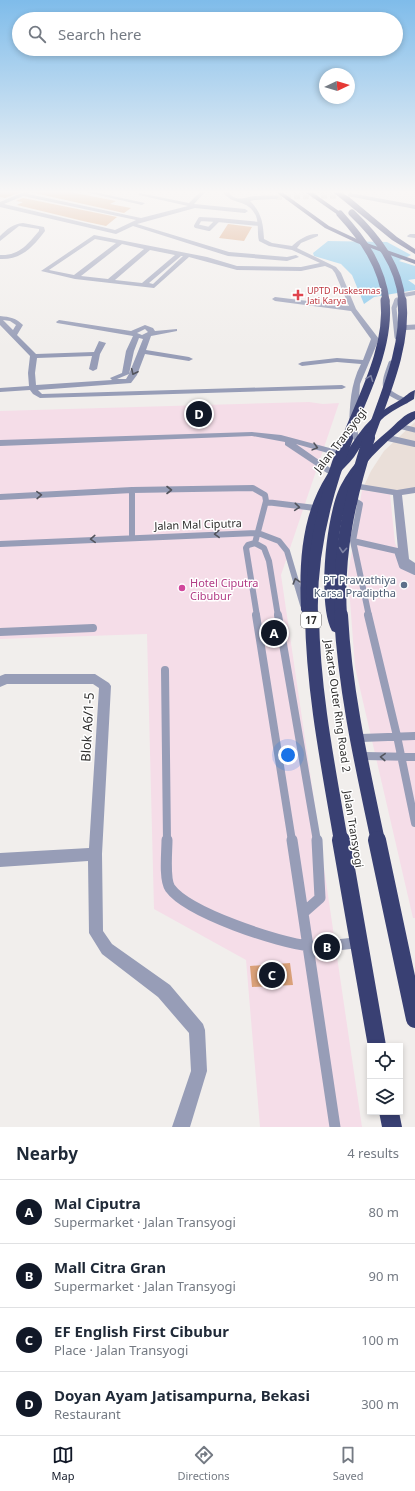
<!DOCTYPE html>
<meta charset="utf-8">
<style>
body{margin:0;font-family:"Noto Sans",sans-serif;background:#f2f2f3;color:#1f2937}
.controls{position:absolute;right:12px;bottom:12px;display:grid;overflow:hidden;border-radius:0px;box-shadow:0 2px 6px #0003}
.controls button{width:36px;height:36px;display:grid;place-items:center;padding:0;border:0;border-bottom:1px solid #e0e1e3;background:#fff;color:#1f2937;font:20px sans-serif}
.compass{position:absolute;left:319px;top:68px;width:36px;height:36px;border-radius:50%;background:#fff;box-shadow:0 2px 6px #0003;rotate:86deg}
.you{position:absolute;left:288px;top:755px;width:14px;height:14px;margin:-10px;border:3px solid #fff;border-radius:50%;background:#1a73e8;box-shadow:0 0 0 6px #1a73e833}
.badge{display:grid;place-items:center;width:26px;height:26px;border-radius:50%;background:#111827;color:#fff;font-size:13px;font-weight:700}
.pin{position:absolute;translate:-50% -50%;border:2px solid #fff;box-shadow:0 1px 4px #0006}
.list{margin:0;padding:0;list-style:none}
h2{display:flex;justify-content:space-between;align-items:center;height:52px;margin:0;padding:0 16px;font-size:17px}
h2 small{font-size:13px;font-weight:400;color:#747a83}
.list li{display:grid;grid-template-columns:26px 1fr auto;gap:12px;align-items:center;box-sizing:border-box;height:64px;padding:0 16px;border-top:1px solid #e0e1e3}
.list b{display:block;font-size:15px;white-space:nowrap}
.list p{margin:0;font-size:13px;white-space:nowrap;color:#747a83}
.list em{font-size:13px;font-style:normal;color:#747a83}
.icon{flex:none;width:22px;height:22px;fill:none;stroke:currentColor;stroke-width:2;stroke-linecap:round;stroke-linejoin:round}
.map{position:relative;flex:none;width:415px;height:1127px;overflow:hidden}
.search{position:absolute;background:#fff;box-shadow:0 2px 6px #0003;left:12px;right:12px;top:12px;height:44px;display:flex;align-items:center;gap:10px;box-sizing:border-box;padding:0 14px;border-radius:22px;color:#747a83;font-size:15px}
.sheet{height:308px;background:#fff}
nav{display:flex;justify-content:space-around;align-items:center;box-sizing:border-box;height:56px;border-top:1px solid #e0e1e3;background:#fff;font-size:11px;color:#747a83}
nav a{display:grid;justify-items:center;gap:2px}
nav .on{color:#111827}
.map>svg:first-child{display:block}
</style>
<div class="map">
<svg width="415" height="1127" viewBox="0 0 415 1127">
<rect width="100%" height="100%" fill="#f1eeec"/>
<path fill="#f5dde8" d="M309,402L323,404L339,403L281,575L362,1127H260L246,960L154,909L147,634L0,639V411Z
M362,490L390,494L395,543L405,566L415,568V918H413L355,667L348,574Z"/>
<path fill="#eadfd9" d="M415,422V492L390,494L362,490L371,471L384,451Z"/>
<path fill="#83c7ec" d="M328,241L387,242L411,255L399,261L415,266V279L408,280L415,285V290L374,297L364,304L352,275L341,264L314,256L313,253Z"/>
<path fill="#daa179" d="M0,192H21L5,198L0,197Z
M30,192H70L116,201L110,204L131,208L124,213Z
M23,198L117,217L106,226L83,221L17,205L23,202L16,201Z
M228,224L252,227L244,241L219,238Z
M290,963L293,985L252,987L250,966Z"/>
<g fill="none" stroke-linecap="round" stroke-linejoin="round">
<path stroke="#cac7c6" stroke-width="6" stroke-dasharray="6 3" stroke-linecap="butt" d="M276,197L350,195"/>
<path stroke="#979db7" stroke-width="4" d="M200,219L218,220L209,229L196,226Z
M218,220L260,224
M396,301L404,295L415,293"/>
<path stroke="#979db7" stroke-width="5" d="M397,300L394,308L397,337
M397,328L415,327
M391,363C382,387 381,391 406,401
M399,426L415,430
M387,438L393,439"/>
<path stroke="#979db7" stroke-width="6" d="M388,438L415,444
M132,490V537
M0,497L132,490L253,488L265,495L266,501L255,543
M266,502L315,508
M349,505L355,501L360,504L353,541L369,616
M353,541L397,551L402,566L415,572
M0,544L258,533L279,541L287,551L303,605
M257,616L246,548L248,545L255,543L264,548L269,561L278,616"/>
<path stroke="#979db7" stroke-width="8" d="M256,615L292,841
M278,615L317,841
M368,615L397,736L415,823
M0,632L93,628
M165,670L167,841
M361,738L415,736
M365,756L415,757"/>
<path stroke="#979db7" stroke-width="11" d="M167,840C167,851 164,879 170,888C188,913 279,943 310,946C325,947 341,944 356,943
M292,840L303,913
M303,913L335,1127
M303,913L320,898L317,840"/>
<path fill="#979db7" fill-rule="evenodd" d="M24,192H29L28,194L141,218L188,206L139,195V193L189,203L200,192H205L194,204L245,209L248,211L245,213L195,208L137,224L229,252L287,257L296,255L299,257L287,261L228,256L133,226L116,234L0,207V202ZM23,196L136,220L115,230L4,204Z
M85,192H94L145,203L142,205Z
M223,192H228C237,203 244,197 255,196C262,196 271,195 278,196V198L276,199L254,200L250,201C262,213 263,223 264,239L272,243L292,246C298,240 309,233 318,234V236L301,243L297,248L336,267L341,273L356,309L379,339L360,384L357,428L358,434L363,441L362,443H356L350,434L349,428C350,405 350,385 361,364L337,362L302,366L298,364L302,362L337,358L363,360L371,339L351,311L275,301L272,299L275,297L349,306L335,273L332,269L325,266L301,271L237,270L189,257L154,288L75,279L41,271L94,235L207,257L237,266L301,267L320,263L292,250L269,246L259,241C257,233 259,224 256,216C248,198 232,206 223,192ZM95,239L116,243L74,275L49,270ZM122,244L144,249L108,279L81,276ZM150,250L175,255L142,283L115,280ZM181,256H183L153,284L149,283Z
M350,193L415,205V209L348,196V194Z
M23,223L44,227L45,231C33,247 21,260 0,259V255C19,256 28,244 39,231V229L19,226L0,241V236C7,229 13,224 23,223Z
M410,234H415V238L408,237L407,236Z
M0,316C10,317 16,318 23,325L17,335L36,354L94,352L99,341L106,343L100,354L97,369L93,371L89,369L92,356L37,358L35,373L36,385L112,380L110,378L122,373L126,351L133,336L57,323L56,322L59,320L131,331L145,325L153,328L155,331L177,329V331L151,336L146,350L189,357L193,359L189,361L145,354L137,375L131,383L38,390L42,394L342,385L346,387L342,389L40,398L33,394L30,390L0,392V388L29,386L28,373L30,356L0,325ZM3,320L10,321L16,325L13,330ZM145,329L148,332L142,335L137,333ZM139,338L143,339L129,374L126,379H117L129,374L134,351Z
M252,432L281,435L352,454L353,456L349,459L296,444L336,472L337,474L333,477L285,445V442L252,436L0,446V440Z
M348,482L397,490L415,487V493L402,495L409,559L415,563V570L406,567L399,560L393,495L345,487L344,485L345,483Z
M5,674H95L109,683L111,686L102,854L103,931L112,944L170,985L203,1024L205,1030L207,1071L190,1127H172L191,1071L189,1033L158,997L102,954L89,933L88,861L0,867V853L89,848L99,688L93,684H7L0,687V676Z"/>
<path fill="#394073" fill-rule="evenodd" d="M276,192H282L329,226L361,241L415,260V264L357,243L325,228Z
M305,192H312L343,214L338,215Z
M333,192H340L349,197L397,237L415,249V254L392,240Z
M415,390L414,399C403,406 390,411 381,420C369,430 363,444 354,457C349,464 341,470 336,477C312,518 311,564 313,610L311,613H303L301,610C299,563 301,516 327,475C333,465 342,459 348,450C366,422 372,416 400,400C405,397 409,392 415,390Z
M415,411V419C391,437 367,457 352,484C348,491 347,500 345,507C334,547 336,588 344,628L342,631L337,633L332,631C317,604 326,513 341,485C352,464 370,446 388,431C396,424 405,413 415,411Z
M379,1112H399L402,1127H382Z"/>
<path stroke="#394073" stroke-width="7" d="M352,213C377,237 399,265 402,301
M340,214C363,239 382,266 386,301"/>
<path stroke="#394073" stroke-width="9" d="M346,439C363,396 390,347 385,300
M369,439C384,396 407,347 402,300"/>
<path stroke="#394073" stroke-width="12" d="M312,616C310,554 325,495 347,438
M341,616C337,555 350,496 369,438"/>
<path stroke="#394073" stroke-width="14" d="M312,615C313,691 328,766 341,841
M341,615C345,691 362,766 378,841"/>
<path stroke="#394073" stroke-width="18" d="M341,840L377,1046
M377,840L415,1019"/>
</g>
<defs><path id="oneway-chevron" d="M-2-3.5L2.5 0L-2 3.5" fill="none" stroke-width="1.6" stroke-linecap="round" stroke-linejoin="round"/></defs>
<g stroke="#53545d">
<use href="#oneway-chevron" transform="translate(134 372) rotate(115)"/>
<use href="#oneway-chevron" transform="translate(315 447) rotate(15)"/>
<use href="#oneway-chevron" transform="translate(169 490)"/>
<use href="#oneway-chevron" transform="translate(39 495) rotate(-2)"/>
<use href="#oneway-chevron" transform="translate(297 507) rotate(5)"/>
<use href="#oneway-chevron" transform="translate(217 534) rotate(178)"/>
<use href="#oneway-chevron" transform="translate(93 539) rotate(177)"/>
<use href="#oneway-chevron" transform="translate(296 581) rotate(-106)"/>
<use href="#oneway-chevron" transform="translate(383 757) rotate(-177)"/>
</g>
<g stroke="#7e83a4">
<use href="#oneway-chevron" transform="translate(370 378) rotate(-69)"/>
<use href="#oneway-chevron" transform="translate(343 550) rotate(95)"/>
</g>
<linearGradient id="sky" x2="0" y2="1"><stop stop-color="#7fbcea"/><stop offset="0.55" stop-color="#f9f7f6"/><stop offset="1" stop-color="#f9f7f6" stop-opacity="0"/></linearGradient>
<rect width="415" height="349" fill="url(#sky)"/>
<path fill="#e0444e" stroke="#fff" stroke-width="1.5" d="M296 289h4v4h4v4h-4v4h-4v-4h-4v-4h4z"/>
<circle fill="#5c6f8a" stroke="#fff" stroke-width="1.5" cx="404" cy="585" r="4"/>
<circle fill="#d1479c" stroke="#fff" stroke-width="1.5" cx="182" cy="588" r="4"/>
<g text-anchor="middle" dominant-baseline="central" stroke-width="3" stroke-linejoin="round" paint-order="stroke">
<g font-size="9" fill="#be3a42" stroke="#fff" text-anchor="start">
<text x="307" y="290">UPTD Puskesmas<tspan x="307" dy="10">Jati Karya</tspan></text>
</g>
<rect fill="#fff" stroke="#6d6c6b" stroke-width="1" x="301" y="612" width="20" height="16" rx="3"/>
<g font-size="10" font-weight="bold" fill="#2e2d2c">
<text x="311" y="620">17</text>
</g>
<g font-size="11" fill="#2e2d2c" stroke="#fff">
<text transform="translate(340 440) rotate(-52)">Jalan Transyogi</text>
<text transform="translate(198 524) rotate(-2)">Jalan Mal Ciputra</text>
<text transform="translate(338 706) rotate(82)">Jakarta Outer Ring Road 2</text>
<text transform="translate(354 829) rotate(81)">Jalan Transyogi</text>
</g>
<g font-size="11" fill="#4e5e75" stroke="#fff" text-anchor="end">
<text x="396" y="579">PT Prawathiya<tspan x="396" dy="13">Karsa Pradiptha</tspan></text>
</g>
<g font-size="11" fill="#b23c85" stroke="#fff" text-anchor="start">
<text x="190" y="582">Hotel Ciputra<tspan x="190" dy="13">Cibubur</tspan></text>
</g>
<g font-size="13" fill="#2e2d2c" stroke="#fff">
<text transform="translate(87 727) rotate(-87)">Blok A6/1-5</text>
</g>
</g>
</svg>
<div class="controls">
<button><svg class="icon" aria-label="locate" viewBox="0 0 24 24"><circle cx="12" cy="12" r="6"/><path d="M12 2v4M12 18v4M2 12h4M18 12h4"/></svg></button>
<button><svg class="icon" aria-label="layers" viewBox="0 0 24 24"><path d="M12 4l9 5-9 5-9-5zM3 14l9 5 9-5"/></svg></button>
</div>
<svg class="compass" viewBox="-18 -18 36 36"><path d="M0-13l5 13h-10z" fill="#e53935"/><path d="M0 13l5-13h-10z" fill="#747a83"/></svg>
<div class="you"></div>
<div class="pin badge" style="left:274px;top:633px">A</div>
<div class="pin badge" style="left:327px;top:947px">B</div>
<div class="pin badge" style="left:272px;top:975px">C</div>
<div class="pin badge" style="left:199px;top:414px">D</div>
<div class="search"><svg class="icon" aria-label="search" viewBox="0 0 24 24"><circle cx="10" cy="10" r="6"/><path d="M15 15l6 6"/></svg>Search here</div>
</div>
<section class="sheet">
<h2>Nearby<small>4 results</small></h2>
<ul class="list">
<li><span class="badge">A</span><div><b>Mal Ciputra</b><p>Supermarket · Jalan Transyogi</p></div><em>80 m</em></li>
<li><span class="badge">B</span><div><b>Mall Citra Gran</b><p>Supermarket · Jalan Transyogi</p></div><em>90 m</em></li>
<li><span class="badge">C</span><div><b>EF English First Cibubur</b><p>Place · Jalan Transyogi</p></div><em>100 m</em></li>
<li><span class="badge">D</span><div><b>Doyan Ayam Jatisampurna, Bekasi</b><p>Restaurant</p></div><em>300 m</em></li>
</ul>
</section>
<nav>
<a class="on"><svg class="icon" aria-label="map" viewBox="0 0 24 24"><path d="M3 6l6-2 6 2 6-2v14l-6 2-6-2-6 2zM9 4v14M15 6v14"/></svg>Map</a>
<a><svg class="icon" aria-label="directions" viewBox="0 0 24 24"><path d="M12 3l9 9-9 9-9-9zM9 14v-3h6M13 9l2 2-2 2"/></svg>Directions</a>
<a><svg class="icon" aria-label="saved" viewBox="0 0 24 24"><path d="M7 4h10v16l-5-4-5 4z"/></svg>Saved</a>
</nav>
